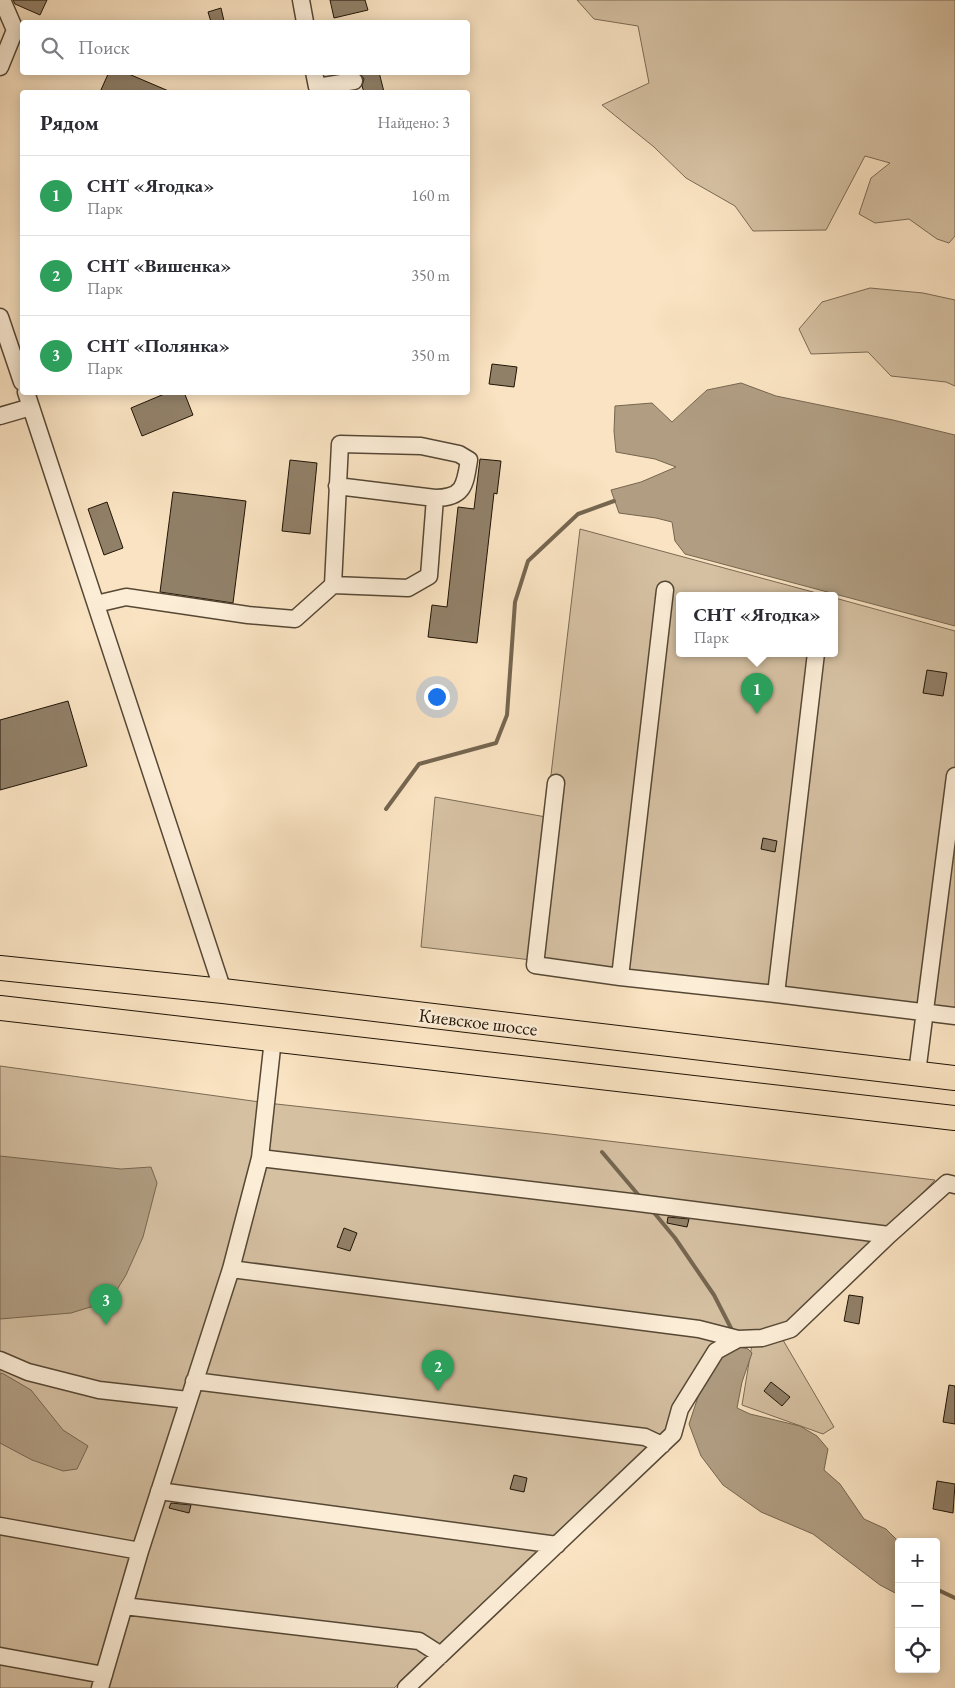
<!DOCTYPE html>
<html lang="ru">
<meta charset="utf-8">
<style>
body{margin:0;font-family:"EB Garamond",serif;background:#f2f2f3;color:#2b2b33}
.controls{position:absolute;right:15px;bottom:15px;display:grid;overflow:hidden;border-radius:5px;box-shadow:0 2px 12px #0003}
.controls button{width:45px;height:45px;display:grid;place-items:center;padding:0;border:0;border-bottom:1px solid #e1e1e2;background:#fff;color:#2b2b33;font:25px sans-serif}
.you{position:absolute;left:436px;top:696px;width:18px;height:18px;margin:-12px;border:4px solid #fff;border-radius:50%;background:#1a73e8;box-shadow:0 0 0 8px #1a73e833}
.badge{display:grid;place-items:center;width:32px;height:32px;border-radius:50%;background:#d93025;color:#fff;font-size:16px;font-weight:700}
.pin{position:absolute;translate:-50% -41px;filter:drop-shadow(0 1px 2px #0008)}
.pin::after{content:'';position:absolute;top:26px;width:18px;height:15px;background:inherit;clip-path:polygon(0 0,100% 0,50% 100%)}
.popup{position:absolute;left:676px;top:592px;width:162px;height:65px;box-sizing:border-box;display:grid;place-content:center;border-radius:5px;background:#fff;filter:drop-shadow(0 1px 4px #0005);font-size:16px;white-space:nowrap;color:#7c7c81}
.popup b{font-size:19px;color:#2b2b33}
.popup::after{content:'';position:absolute;left:50%;top:100%;margin-left:-10px;border:10px solid transparent;border-top-color:#fff}
.list{margin:0;padding:0;list-style:none}
h2{display:flex;justify-content:space-between;align-items:center;height:65px;margin:0;padding:0 20px;font-size:21px}
h2 small{font-size:16px;font-weight:400;color:#7c7c81}
.list li{display:grid;grid-template-columns:32px 1fr auto;gap:15px;align-items:center;box-sizing:border-box;height:80px;padding:0 20px;border-top:1px solid #e1e1e2}
.list b{display:block;font-size:19px;white-space:nowrap}
.list p{margin:0;font-size:16px;white-space:nowrap;color:#7c7c81}
.list em{font-size:16px;font-style:normal;color:#7c7c81}
.icon{flex:none;width:28px;height:28px;fill:none;stroke:currentColor;stroke-width:2;stroke-linecap:round;stroke-linejoin:round}
.map{position:relative;flex:none;width:955px;height:1688px;overflow:hidden}
.search{position:absolute;background:#fff;box-shadow:0 2px 12px #0003;left:20px;top:20px;width:450px;height:55px;display:flex;align-items:center;gap:12px;box-sizing:border-box;padding:0 18px;border-radius:5px;color:#7c7c81;font-size:19px}
.panel{position:absolute;background:#fff;box-shadow:0 2px 12px #0003;left:20px;top:90px;width:450px;height:305px;border-radius:5px}
.map>svg:first-child{display:block}
</style>
<div class="map">
<svg width="955" height="1688" viewBox="0 0 955 1688">
<rect width="100%" height="100%" fill="#fae3c2"/>
<filter id="stains"><feTurbulence type="fractalNoise" baseFrequency=".004" numOctaves="4"/><feColorMatrix values="0 0 0 0 .2 0 0 0 0 .09 0 0 0 0 .02 0 0 0 .5 -.17"/></filter>
<radialGradient id="worn" r=".72"><stop offset=".6" stop-color="#630" stop-opacity="0"/><stop offset="1" stop-color="#630" stop-opacity=".3"/></radialGradient>
<path fill="#d5c0a2" stroke="#7a6a54" d="M577,0H955V236L949,243L937,239L909,219L875,223L859,214L871,178L890,163L865,156L826,230L753,231L735,206L686,178L654,147L602,105L649,83L638,26L594,19Z
M870,288L923,293L955,300V386L946,382L891,376L868,352L811,354L799,329L822,302Z
M580,529L824,595H680V653H834L835,598L955,631V1010L421,947L435,797L546,817Z
M0,1066L267,1103L550,1134L935,1180L783,1340L834,1427L823,1434L742,1405L753,1338L715,1347L668,1433L566,1526L394,1688H0Z"/>
<path fill="#b09d82" stroke="#766650" d="M741,383L776,396L893,420L955,435V626L685,554L675,541L672,522L656,518L619,513L611,490L641,482L676,467L655,459L616,452L614,431L615,406L652,403L672,422L707,390Z
M0,1156L121,1169L151,1167L157,1183L143,1237L126,1275L110,1301L71,1313L0,1319Z
M741,1347L748,1349L752,1353L742,1382L737,1408L750,1414L800,1426L817,1436L828,1449L824,1470L840,1484L864,1519L886,1529L899,1542V1595L880,1585L813,1534L761,1512L723,1485L701,1456L689,1424L700,1391L717,1356Z
M2,1373L31,1390L63,1430L88,1446L77,1469L63,1471L32,1460L0,1443V1374Z"/>
<g fill="none" stroke-linecap="round" stroke-linejoin="round">
<path stroke="#766650" stroke-width="4" d="M386,809L419,764L496,743L507,715L515,602L528,561L578,514L614,501
M602,1152L641,1198
M651,1209L675,1238L714,1295L733,1332
M936,1589L955,1598"/>
</g>
<path fill="#918068" stroke="#201406" d="M13,0H47L40,15L15,4Z
M330,0H365L368,10L334,18Z
M221,8L224,21L211,22L208,12Z
M109,72H124L171,92H100Z
M359,72H379L384,92H364L362,86L364,79Z
M492,364L517,367L514,387L489,384Z
M169,392H184L193,415L142,436L131,408Z
M480,459L501,461L497,494L494,493L477,643L428,637L432,605L447,607L458,507L474,509Z
M290,460L317,463L310,534L282,531Z
M173,492L246,501L233,603L160,592Z
M107,502L123,548L104,555L88,509Z
M927,670L947,673L943,696L923,693Z
M68,701L87,766L0,790V720Z
M763,838L777,841L775,852L761,849Z
M668,1217L689,1219L687,1227L667,1223Z
M344,1228L357,1233L350,1251L337,1247Z
M849,1295L863,1297L859,1324L844,1321Z
M771,1382L790,1397L782,1406L764,1391Z
M949,1385L955,1386V1424L943,1422Z
M514,1475L527,1478L524,1492L510,1489Z
M937,1481L955,1484L953,1513L933,1509Z
M171,1503L191,1505L189,1513L169,1508Z"/>
<g fill="none" stroke-linecap="round" stroke-linejoin="round">
<defs>
<path id="minor" d="M301,0L305,22
M0,67L15,30L2,0
M314,72L317,87L354,81
M0,317L22,382
M26,392L223,991
M0,416L31,407
M337,486L435,498
M665,590L620,977L776,994
M96,604L126,597L248,615L295,619L333,585L408,588L429,576L435,498C464,498 465,485 469,460L459,454L421,446L340,444L333,585
M816,653L776,994L955,1016
M556,783L535,965L620,977
M917,1073L955,776
M260,1158L631,1202L889,1235
M231,1269L699,1329L738,1339
M0,1360L28,1372L99,1390L188,1400
M194,1381L645,1437L662,1445
M159,1491L557,1545
M0,1526L140,1551
M124,1606L419,1641L441,1655
M0,1656L104,1675
M100,1688L140,1551L231,1269L260,1158L273,1039
M406,1688L673,1434L680,1409L716,1351L738,1339L762,1338L791,1329L889,1235L947,1183L955,1185"/>
<path id="highway" d="M0,968L223,991L955,1078
M0,1008L955,1118"/>
</defs>
<use href="#minor" stroke="#564835" stroke-width="19"/>
<use href="#highway" stroke="#201406" stroke-width="26"/>
<use href="#minor" stroke="#fcedd7" stroke-width="16"/>
<use href="#highway" stroke="#fae3c2" stroke-width="24"/>
</g>
<g text-anchor="middle" dominant-baseline="central" stroke-width="5" stroke-linejoin="round" paint-order="stroke">
<g font-size="19" fill="#201406" stroke="#fcedd7">
<text transform="translate(478 1022) rotate(7)">Киевское шоссе</text>
</g>
</g>
<rect width="100%" height="100%" filter="url(#stains)"/>
<rect width="100%" height="100%" fill="url(#worn)"/>
</svg>
<div class="controls">
<button>+</button>
<button>−</button>
<button><svg class="icon" aria-label="locate" viewBox="0 0 24 24"><circle cx="12" cy="12" r="6"/><path d="M12 2v4M12 18v4M2 12h4M18 12h4"/></svg></button>
</div>
<div class="you"></div>
<div class="pin badge" style="left:757px;top:714px;background:#2e9e5b">1</div>
<div class="popup"><b>СНТ «Ягодка»</b>Парк</div>
<div class="pin badge" style="left:438px;top:1391px;background:#2e9e5b">2</div>
<div class="pin badge" style="left:106px;top:1325px;background:#2e9e5b">3</div>
<div class="search"><svg class="icon" aria-label="search" viewBox="0 0 24 24"><circle cx="10" cy="10" r="6"/><path d="M15 15l6 6"/></svg>Поиск</div>
<section class="panel">
<h2>Рядом<small>Найдено: 3</small></h2>
<ul class="list">
<li><span class="badge" style="background:#2e9e5b">1</span><div><b>СНТ «Ягодка»</b><p>Парк</p></div><em>160 m</em></li>
<li><span class="badge" style="background:#2e9e5b">2</span><div><b>СНТ «Вишенка»</b><p>Парк</p></div><em>350 m</em></li>
<li><span class="badge" style="background:#2e9e5b">3</span><div><b>СНТ «Полянка»</b><p>Парк</p></div><em>350 m</em></li>
</ul>
</section>
</div>
